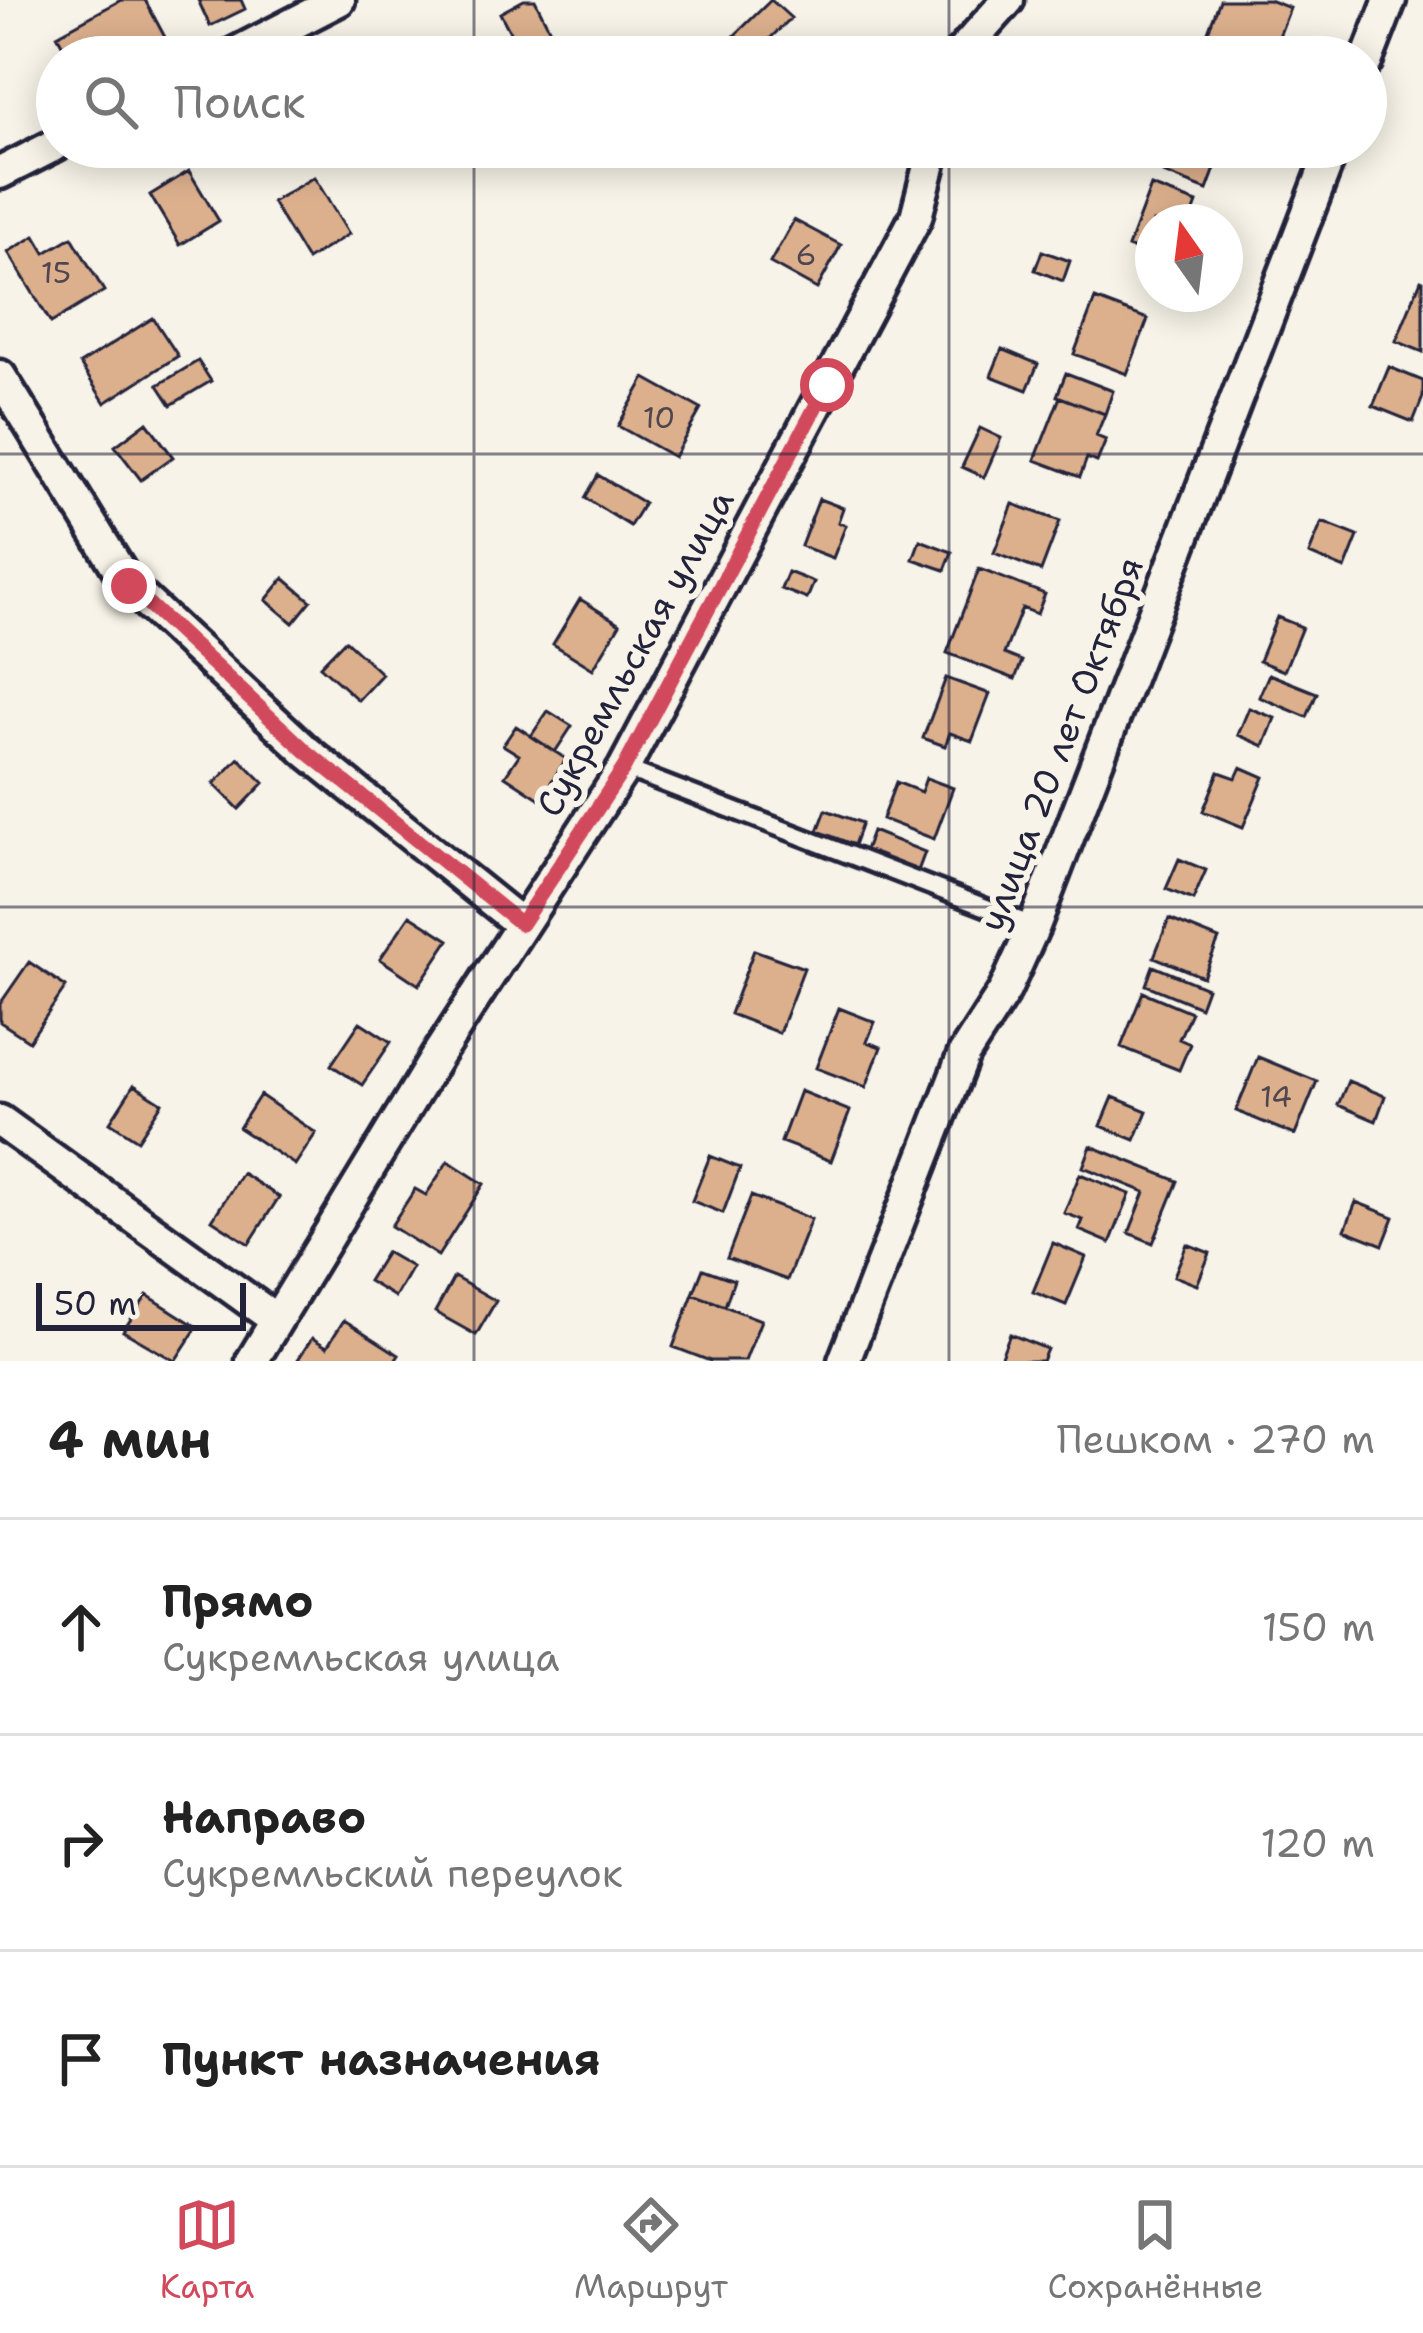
<!DOCTYPE html>
<html lang="ru">
<meta charset="utf-8">
<style>
body{margin:0;font-family:"Shantell Sans",sans-serif;background:#f6f6f6;color:#222}
.compass{position:absolute;left:1135px;top:204px;width:108px;height:108px;border-radius:50%;background:#fff;box-shadow:0 6px 30px #0003;rotate:346deg}
.scale{position:absolute;left:36px;bottom:30px;width:210px;box-sizing:border-box;padding-left:12px;border:6px solid #22223b;border-top:0;font-size:33px;line-height:42px;white-space:nowrap;color:#22223b;-webkit-text-stroke:9px #f7f3e8;paint-order:stroke}
.stop{position:absolute;width:36px;height:36px;margin:-27px;border:9px solid #d1495b;border-radius:50%;background:#fff}
.stop.end{background:#d1495b;border-color:#fff;box-shadow:0 3px 12px #0008}
.list{margin:0;padding:0;list-style:none}
h2{display:flex;justify-content:space-between;align-items:center;height:156px;margin:0;padding:0 48px;font-size:51px}
h2 small{font-size:39px;font-weight:400;color:#767676}
.list li{display:grid;grid-template-columns:78px 1fr auto;gap:36px;align-items:center;box-sizing:border-box;height:216px;padding:0 48px;border-top:3px solid #e0e0e0}
.list b{display:block;font-size:45px;white-space:nowrap}
.list p{margin:0;font-size:39px;white-space:nowrap;color:#767676}
.list em{font-size:39px;font-style:normal;color:#767676}
.icon{flex:none;width:66px;height:66px;fill:none;stroke:currentColor;stroke-width:2;stroke-linecap:round;stroke-linejoin:round}
.map{position:relative;flex:none;width:1423px;height:1361px;overflow:hidden}
.search{position:absolute;background:#fff;box-shadow:0 6px 30px #0003;left:36px;right:36px;top:36px;height:132px;display:flex;align-items:center;gap:30px;box-sizing:border-box;padding:0 42px;border-radius:66px;color:#767676;font-size:45px}
.sheet{height:804px;background:#fff}
nav{display:flex;justify-content:space-around;align-items:center;box-sizing:border-box;height:168px;border-top:3px solid #e0e0e0;background:#fff;font-size:33px;color:#767676}
nav a{display:grid;justify-items:center;gap:6px}
nav .on{color:#d1495b}
.map>svg:first-child{display:block}
</style>
<div class="map">
<svg width="1423" height="1361" viewBox="0 0 1423 1361">
<rect width="100%" height="100%" fill="#f7f3e8"/>
<filter id="ink" filterUnits="userSpaceOnUse"><feTurbulence type="fractalNoise" baseFrequency=".00833" numOctaves="2"/><feDisplacementMap in="SourceGraphic" scale="24" xChannelSelector="R" yChannelSelector="G"/><feConvolveMatrix kernelMatrix="1 2 1 2 8 2 1 2 1" color-interpolation-filters="sRGB"/></filter>
<g filter="url(#ink)">
<path fill="#dcb08d" stroke="#22223b" stroke-width="3" d="M121,0H145L167,41L138,57H69L57,35Z
M198,0H241L245,9L210,26Z
M524,0H535L555,40L523,57L500,13Z
M771,0L791,18L754,54L735,35Z
M1220,0H1269L1290,8L1271,57H1259L1206,37Z
M233,147H265L241,161Z
M1173,147H1223L1207,190L1163,173Z
M189,171L219,221L180,245L150,195Z
M314,177L349,234L307,260L272,202Z
M1151,186L1197,203L1190,222H1153V256L1128,247Z
M794,220L841,245L817,289L770,263Z
M35,236L45,253L72,237L104,291L51,323L8,252Z
M1042,251L1070,261L1063,281L1035,270Z
M1421,280L1423,281V352L1396,341Z
M1095,299L1148,319L1127,374L1074,354Z
M153,318L178,356L105,403L80,364Z
M1002,349L1038,364L1027,390L991,376Z
M198,361L211,381L171,405L158,385Z
M1389,367L1423,381V397L1413,422L1373,406Z
M1066,373L1113,391L1105,414L1057,396Z
M645,378L701,409L674,457L618,426Z
M1060,397L1105,414L1096,436L1106,440L1097,462L1087,458L1080,477L1035,460Z
M147,422L173,457L141,480L115,446Z
M980,428L1001,438L984,477L962,467Z
M598,475L644,503L630,526L585,498Z
M819,499L843,508L838,522L846,525L833,558L801,546Z
M1013,504L1060,521L1041,571L994,553Z
M1322,522L1358,536L1345,569L1309,554Z
M920,540L952,552L945,570L913,559Z
M979,569L1045,594L1037,614L1022,608L1004,654L1022,661L1015,679L947,653Z
M788,572L814,582L807,599L781,589Z
M284,578L311,601L293,623L266,600Z
M580,599L620,624L593,669L553,644Z
M1277,617L1302,627L1284,671L1259,661Z
M345,640L382,674L358,700L320,666Z
M1269,674L1317,693L1307,717L1259,697Z
M946,678L990,694L972,741L950,733L945,746L923,738Z
M1249,708L1275,718L1264,746L1238,735Z
M548,711L572,726L555,752L531,736Z
M516,726L566,759L540,799L505,776L519,755L503,745Z
M239,758L264,783L239,809L214,784Z
M1241,767L1264,777L1243,827L1203,811L1219,772L1236,778Z
M926,778L953,788L934,839L882,819L896,782L921,792Z
M826,810L862,823L854,845L818,831Z
M872,831L925,852L915,879L862,858Z
M1179,859L1206,870L1193,900L1166,889Z
M410,915L449,940L419,985L380,959Z
M1169,919L1219,939L1203,977L1154,957Z
M754,950L804,968L779,1033L730,1014Z
M29,962L66,987L29,1041L0,1022V1004Z
M1153,966L1207,988L1200,1007L1146,985Z
M1143,992L1191,1012L1179,1039L1190,1044L1179,1070L1121,1047Z
M839,1008L875,1022L867,1042L881,1047L866,1087L816,1068Z
M360,1022L391,1042L362,1085L331,1065Z
M1258,1057L1317,1081L1295,1135L1236,1111Z
M1348,1081L1385,1096L1376,1121L1338,1105Z
M134,1085L162,1103L138,1140L110,1122Z
M800,1091L850,1111L831,1161L781,1142Z
M260,1095L316,1133L295,1165L239,1128Z
M1113,1097L1147,1111L1135,1140L1101,1126Z
M1091,1146L1178,1181L1153,1243L1129,1233L1145,1192L1083,1167Z
M710,1156L740,1168L723,1213L692,1201Z
M448,1161L484,1184L438,1256L391,1226L415,1189L426,1195Z
M242,1173L279,1197L249,1244L212,1220Z
M1080,1174L1130,1194L1110,1243L1079,1230L1083,1220L1064,1213Z
M751,1196L811,1219L787,1280L727,1258Z
M1356,1202L1394,1217L1383,1245L1345,1230Z
M1053,1243L1086,1257L1066,1305L1033,1292Z
M1187,1244L1210,1253L1197,1285L1174,1276Z
M386,1252L412,1267L395,1297L368,1281Z
M703,1269L734,1280L725,1306L693,1294Z
M454,1277L496,1301L476,1335L435,1312Z
M693,1294L761,1320L745,1361H710L673,1347Z
M147,1295L197,1327L175,1361L123,1331Z
M344,1320L399,1355L395,1361H297L312,1338L327,1347Z
M1010,1334L1047,1349L1042,1361H999Z"/>
<g fill="none" stroke-linecap="round" stroke-linejoin="round">
<defs>
<path id="service" d="M624,768L1034,926"/>
<path id="minor" d="M228,57L339,0
M957,57L1008,0
M1366,62L1390,0
M0,173L57,144
M0,376L129,586L306,751L521,924
M0,1121L275,1319
M252,1361L437,1056L624,768L916,217L934,147
M844,1361L964,1054L1005,990L1034,926L1333,147"/>
</defs>
<use href="#service" stroke="#22223b" stroke-width="24"/>
<use href="#minor" stroke="#22223b" stroke-width="39"/>
<use href="#service" stroke="#f7f3e8" stroke-width="15"/>
<use href="#minor" stroke="#f7f3e8" stroke-width="30"/>
</g>
</g>
<g fill="none" stroke-linecap="round" stroke-linejoin="round" filter="url(#ink)">
<path stroke="#d1495b" stroke-width="15" d="M129,586L306,751L521,924L624,768L827,385"/>
</g>
<path fill="none" stroke="#22223b" stroke-width="3" stroke-opacity="0.55" d="M474,0V57M949,0V57M474,147V1361M949,147V1361M0,454H1423M0,907H1423"/>
<g text-anchor="middle" dominant-baseline="central" stroke-width="12" stroke-linejoin="round" paint-order="stroke">
<g font-size="30" fill="#504650">
<text x="806" y="254">6</text>
<text x="56" y="272">15</text>
<text x="659" y="417">10</text>
<text x="1276" y="1096">14</text>
</g>
<g font-size="36" fill="#22223b" stroke="#f7f3e8">
<text transform="translate(635 653) rotate(-61)">Сукремльская улица</text>
<text transform="translate(1061 744) rotate(-69)">улица 20 лет Октября</text>
</g>
</g>
</svg>
<svg class="compass" viewBox="-18 -18 36 36"><path d="M0-13l5 13h-10z" fill="#e53935"/><path d="M0 13l5-13h-10z" fill="#767676"/></svg>
<div class="scale">50 m</div>
<div class="stop" style="left:827px;top:385px"></div>
<div class="stop end" style="left:129px;top:586px"></div>
<div class="search"><svg class="icon" aria-label="search" viewBox="0 0 24 24"><circle cx="10" cy="10" r="6"/><path d="M15 15l6 6"/></svg>Поиск</div>
</div>
<section class="sheet">
<h2>4 мин<small>Пешком · 270 m</small></h2>
<ul class="list">
<li><svg class="icon" aria-label="ahead" viewBox="0 0 24 24"><path d="M12 20V5M6 11l6-6 6 6"/></svg><div><b>Прямо</b><p>Сукремльская улица</p></div><em>150 m</em></li>
<li><svg class="icon" aria-label="right" viewBox="0 0 24 24"><path d="M7 20v-9h11M14 6l5 5-5 5"/></svg><div><b>Направо</b><p>Сукремльский переулок</p></div><em>120 m</em></li>
<li><svg class="icon" aria-label="arrive" viewBox="0 0 24 24"><path d="M6 21V4h12l-3 4 3 4H6"/></svg><div><b>Пункт назначения</b></div></li>
</ul>
</section>
<nav>
<a class="on"><svg class="icon" aria-label="map" viewBox="0 0 24 24"><path d="M3 6l6-2 6 2 6-2v14l-6 2-6-2-6 2zM9 4v14M15 6v14"/></svg>Карта</a>
<a><svg class="icon" aria-label="directions" viewBox="0 0 24 24"><path d="M12 3l9 9-9 9-9-9zM9 14v-3h6M13 9l2 2-2 2"/></svg>Маршрут</a>
<a><svg class="icon" aria-label="saved" viewBox="0 0 24 24"><path d="M7 4h10v16l-5-4-5 4z"/></svg>Сохранённые</a>
</nav>
